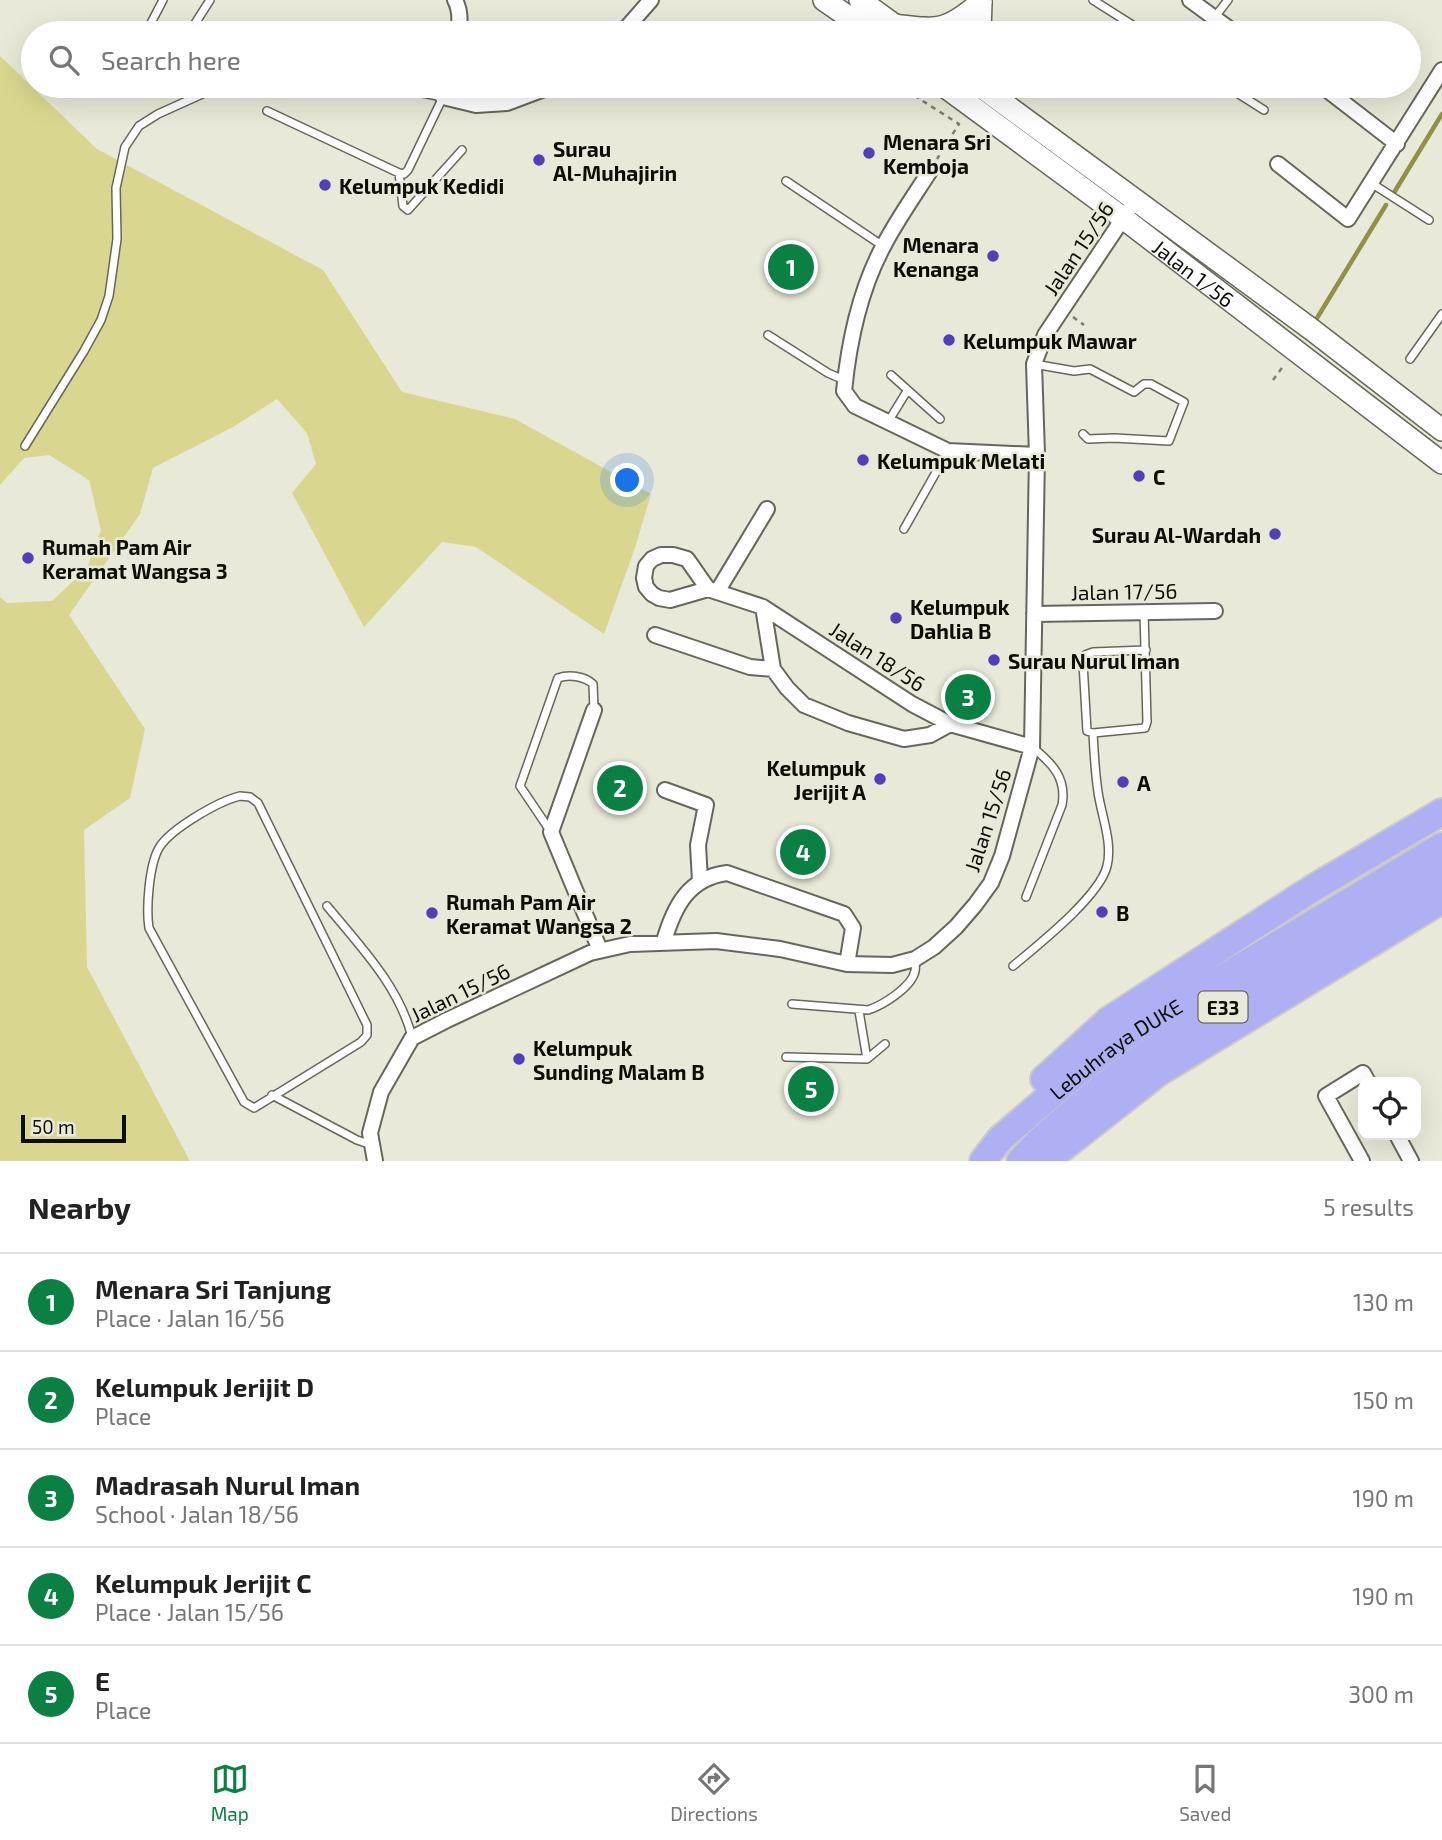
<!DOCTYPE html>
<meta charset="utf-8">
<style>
body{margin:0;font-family:"Exo 2",sans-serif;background:#f6f6f6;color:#222}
.controls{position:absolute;right:21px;bottom:21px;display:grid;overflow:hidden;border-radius:14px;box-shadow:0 7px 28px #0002}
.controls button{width:63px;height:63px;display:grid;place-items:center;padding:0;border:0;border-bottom:2px solid #e0e0e0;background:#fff;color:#222;font:35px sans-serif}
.scale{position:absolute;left:21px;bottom:18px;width:105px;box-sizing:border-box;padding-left:7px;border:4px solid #0e0e08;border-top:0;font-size:19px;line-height:24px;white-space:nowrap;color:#0e0e08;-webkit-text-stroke:5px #e9e9d9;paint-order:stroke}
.you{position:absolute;left:628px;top:481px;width:24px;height:24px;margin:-18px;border:5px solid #fff;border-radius:50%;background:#1a73e8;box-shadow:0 0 0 10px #1a73e833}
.badge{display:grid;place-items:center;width:46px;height:46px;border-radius:50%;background:#0b8043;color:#fff;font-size:23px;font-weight:700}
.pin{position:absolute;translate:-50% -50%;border:4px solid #fff;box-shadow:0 2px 7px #0006}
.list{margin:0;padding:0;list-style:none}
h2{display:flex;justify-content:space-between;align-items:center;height:91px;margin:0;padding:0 28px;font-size:30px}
h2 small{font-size:23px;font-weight:400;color:#767676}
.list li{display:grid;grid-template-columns:46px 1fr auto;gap:21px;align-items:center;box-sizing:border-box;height:98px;padding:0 28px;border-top:2px solid #e0e0e0}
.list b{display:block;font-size:26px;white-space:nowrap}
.list p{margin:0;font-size:23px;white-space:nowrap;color:#767676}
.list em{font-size:23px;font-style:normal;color:#767676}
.icon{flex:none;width:38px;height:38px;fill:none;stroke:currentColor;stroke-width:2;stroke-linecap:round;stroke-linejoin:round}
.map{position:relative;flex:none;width:1442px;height:1161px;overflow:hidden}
.search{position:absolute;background:#fff;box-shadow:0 7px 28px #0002;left:21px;right:21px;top:21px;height:77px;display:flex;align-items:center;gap:18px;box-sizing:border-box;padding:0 24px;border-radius:38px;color:#767676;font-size:26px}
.sheet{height:581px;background:#fff}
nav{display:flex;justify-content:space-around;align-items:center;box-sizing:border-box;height:98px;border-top:2px solid #e0e0e0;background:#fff;font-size:19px;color:#767676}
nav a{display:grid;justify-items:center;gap:4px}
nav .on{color:#0b8043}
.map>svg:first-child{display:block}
</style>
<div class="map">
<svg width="1442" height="1161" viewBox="0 0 1442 1161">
<rect width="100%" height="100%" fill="#e9e9d9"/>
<path fill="#d9d78f" d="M0,56L97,149L323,270L402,392L515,419L651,494L635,548L604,634L476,547L442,542L364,627L292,493L316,464L307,433L277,399L233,427L153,468L140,514L69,615L145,729L130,798L84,830L87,967L190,1161H0V597L7,603L52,601L87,568L101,530L89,480L49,455L24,458L0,485Z"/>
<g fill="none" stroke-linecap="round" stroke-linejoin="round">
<path stroke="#929047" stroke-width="4.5" d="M1395,191L1442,114
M1314,323L1386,205"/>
<defs>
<path id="lane" d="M1093,0L1145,33
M1214,18L1228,0
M161,33L152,27L151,23L163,0
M189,33L210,0
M1226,86L1264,110
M267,111L399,173L404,174L408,170L443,97L386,86
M399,173L403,206L408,210L462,150
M786,181L883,246
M1371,183L1429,220
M768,335L828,373L844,380
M1410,359L1442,314
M1034,364L1074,371L1090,369L1134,392L1144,384H1151L1184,402L1169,441L1114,438L1088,439L1083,434
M891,375L940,419
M888,422L907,391
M25,446L84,351L101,320L109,296L117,239L116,188L125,147L139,126L158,114L220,86
M904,529L948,451
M1144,612L1147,722L1145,728L1093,733L1087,731L1083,663L1085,655L1093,652L1146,650
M240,796L250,797L258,803L367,1025V1035L361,1042L254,1108L244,1102L149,928C146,909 149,865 159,848C170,829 219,801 240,796Z
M551,832L520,786L558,678C569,674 584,676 593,684L594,710
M1026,897L1062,805C1067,778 1052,763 1032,747
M327,906C360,946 399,986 412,1037
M1013,966C1038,945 1100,896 1107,866C1113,843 1101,814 1098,792C1095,772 1094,752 1093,733
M792,1004L868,1010C883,1005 912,987 915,971C916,967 915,963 915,959
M859,1011L867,1059L885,1044
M786,1057L867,1059
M272,1095L357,1140L372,1145"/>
<path id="street" d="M455,0C461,11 460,22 458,33
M1190,0L1235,33
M622,33L651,0
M960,33L974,13
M445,86L443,97L476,105L507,103L552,86
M1322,86L1397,144
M1278,164L1348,219L1442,70
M930,171C914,196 897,220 884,245C860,289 849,341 844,391L855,406L948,451L1037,455
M708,589L687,559L673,555H661L652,559L646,566L644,578L646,587L652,594L659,598L670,600L708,589L763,607L912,704L950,724L1032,747
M717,592L767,509
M763,607L773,669L787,688L804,705L848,723L904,739L930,735L950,724
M1034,614L1215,611
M655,635L750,667L773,669
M594,710L551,832L600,950
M665,790L706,805L698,845L700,881
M664,941C674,907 688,878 727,873L844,914L853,928L847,964
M1397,1135L1411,1161
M375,1161L370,1133L381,1092L412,1038L447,1020L590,953L630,944L716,941L780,949L847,964L892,965L915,959L934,947L956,927L975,905L991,883L1002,856L1032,747L1037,455L1034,364L1045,335L1128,211
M1362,1161L1326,1096L1363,1073L1368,1082"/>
<g id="secondary">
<path d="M824,0L872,33"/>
<path d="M860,0L904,32"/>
<path d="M893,25C938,30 945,33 981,2"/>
<path d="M980,33L981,2"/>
<path id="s1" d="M944,86L1123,218L1442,463"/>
<path d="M980,86L1311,329L1442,430"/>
</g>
<g id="highway">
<path d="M1044,1079L1109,1020L1310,890L1442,812"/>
<path id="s2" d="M983,1161L1000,1139L1071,1078L1125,1036L1442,846"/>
<path d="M1020,1161L1040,1140L1087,1099L1141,1057L1442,873"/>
<path d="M1046,1161L1158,1073L1442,900"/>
</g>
</defs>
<use href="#lane" stroke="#676759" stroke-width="10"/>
<use href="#street" stroke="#676759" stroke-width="18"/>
<use href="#secondary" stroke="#676759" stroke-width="24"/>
<use href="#highway" stroke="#cacac9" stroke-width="30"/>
<path stroke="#7c7c71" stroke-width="2.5" stroke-dasharray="5 5" stroke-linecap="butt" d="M926,86L918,98L959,124L937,159
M1073,317L1084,325
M1273,380L1284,365"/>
<use href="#lane" stroke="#fff" stroke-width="7"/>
<use href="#street" stroke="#fff" stroke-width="14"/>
<use href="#secondary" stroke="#fff" stroke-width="21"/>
<use href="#highway" stroke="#afb0f3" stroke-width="26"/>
</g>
<g fill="#513fb7" stroke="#e9e9d9" stroke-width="2.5">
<circle cx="869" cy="153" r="7"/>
<circle cx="539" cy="160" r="7"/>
<circle cx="325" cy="185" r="7"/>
<circle cx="993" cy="256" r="7"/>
<circle cx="949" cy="340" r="7"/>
<circle cx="863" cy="460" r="7"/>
<circle cx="1139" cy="476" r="7"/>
<circle cx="1275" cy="534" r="7"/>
<circle cx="28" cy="558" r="7"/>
<circle cx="896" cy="618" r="7"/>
<circle cx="994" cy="660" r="7"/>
<circle cx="880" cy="779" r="7"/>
<circle cx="1123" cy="782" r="7"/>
<circle cx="1102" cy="912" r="7"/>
<circle cx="432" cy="913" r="7"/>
<circle cx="519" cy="1059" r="7"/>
</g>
<g text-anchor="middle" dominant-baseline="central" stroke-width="5" stroke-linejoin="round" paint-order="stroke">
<rect fill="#e9e9d9" stroke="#505047" stroke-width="2" x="1198.5" y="991.5" width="49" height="31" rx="5"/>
<g font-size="19" font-weight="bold" fill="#0e0e08">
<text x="1223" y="1007">E33</text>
</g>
<g font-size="21" font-weight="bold" fill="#0e0e08" stroke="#e9e9d9" text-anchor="start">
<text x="883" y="141">Menara Sri<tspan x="883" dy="24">Kemboja</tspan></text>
<text x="553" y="148">Surau<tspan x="553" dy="24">Al-Muhajirin</tspan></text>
<text x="339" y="185">Kelumpuk Kedidi</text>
<text x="979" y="244" text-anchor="end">Menara<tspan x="979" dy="24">Kenanga</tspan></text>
<text x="963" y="340">Kelumpuk Mawar</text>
<text x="877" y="460">Kelumpuk Melati</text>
<text x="1153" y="476">C</text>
<text x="1261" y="534" text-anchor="end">Surau Al-Wardah</text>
<text x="42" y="546">Rumah Pam Air<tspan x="42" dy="24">Keramat Wangsa 3</tspan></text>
<text x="910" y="606">Kelumpuk<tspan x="910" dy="24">Dahlia B</tspan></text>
<text x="1008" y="660">Surau Nurul Iman</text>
<text x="866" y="767" text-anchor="end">Kelumpuk<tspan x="866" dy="24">Jerijit A</tspan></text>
<text x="1137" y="782">A</text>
<text x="446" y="901">Rumah Pam Air<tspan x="446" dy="24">Keramat Wangsa 2</tspan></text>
<text x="1116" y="912">B</text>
<text x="533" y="1047">Kelumpuk<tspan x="533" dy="24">Sunding Malam B</tspan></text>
</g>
<g font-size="21" fill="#0e0e08" stroke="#e9e9d9">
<text transform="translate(1078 248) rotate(-56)">Jalan 15/56</text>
<text stroke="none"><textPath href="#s1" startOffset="312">Jalan 1/56</textPath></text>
<text transform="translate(1124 591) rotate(-1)">Jalan 17/56</text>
<text transform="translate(878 656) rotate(33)">Jalan 18/56</text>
<text transform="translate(987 820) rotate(-72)">Jalan 15/56</text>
<text transform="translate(460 992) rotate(-26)">Jalan 15/56</text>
<text stroke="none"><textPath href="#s2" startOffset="175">Lebuhraya DUKE</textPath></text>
</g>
</g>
</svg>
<div class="controls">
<button><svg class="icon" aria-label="locate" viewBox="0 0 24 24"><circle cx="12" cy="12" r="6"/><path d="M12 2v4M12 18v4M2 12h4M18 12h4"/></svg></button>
</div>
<div class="scale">50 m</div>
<div class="you"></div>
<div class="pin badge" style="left:791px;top:267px">1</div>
<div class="pin badge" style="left:620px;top:788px">2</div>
<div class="pin badge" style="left:968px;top:697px">3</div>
<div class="pin badge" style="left:803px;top:852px">4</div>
<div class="pin badge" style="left:811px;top:1089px">5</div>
<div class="search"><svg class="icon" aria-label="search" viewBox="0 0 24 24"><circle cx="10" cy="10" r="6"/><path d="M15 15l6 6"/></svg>Search here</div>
</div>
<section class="sheet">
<h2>Nearby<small>5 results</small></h2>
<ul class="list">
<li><span class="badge">1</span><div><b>Menara Sri Tanjung</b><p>Place · Jalan 16/56</p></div><em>130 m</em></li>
<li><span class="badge">2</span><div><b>Kelumpuk Jerijit D</b><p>Place</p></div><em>150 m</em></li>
<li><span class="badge">3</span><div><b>Madrasah Nurul Iman</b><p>School · Jalan 18/56</p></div><em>190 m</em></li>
<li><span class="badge">4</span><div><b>Kelumpuk Jerijit C</b><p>Place · Jalan 15/56</p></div><em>190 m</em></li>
<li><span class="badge">5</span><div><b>E</b><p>Place</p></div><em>300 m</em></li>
</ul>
</section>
<nav>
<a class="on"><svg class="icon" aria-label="map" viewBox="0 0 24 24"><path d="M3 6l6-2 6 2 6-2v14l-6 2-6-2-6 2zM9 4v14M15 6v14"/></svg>Map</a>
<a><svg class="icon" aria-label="directions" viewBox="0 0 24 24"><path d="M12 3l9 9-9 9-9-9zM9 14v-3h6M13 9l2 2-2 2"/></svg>Directions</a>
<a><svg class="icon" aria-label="saved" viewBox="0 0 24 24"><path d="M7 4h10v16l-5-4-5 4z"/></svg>Saved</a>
</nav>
